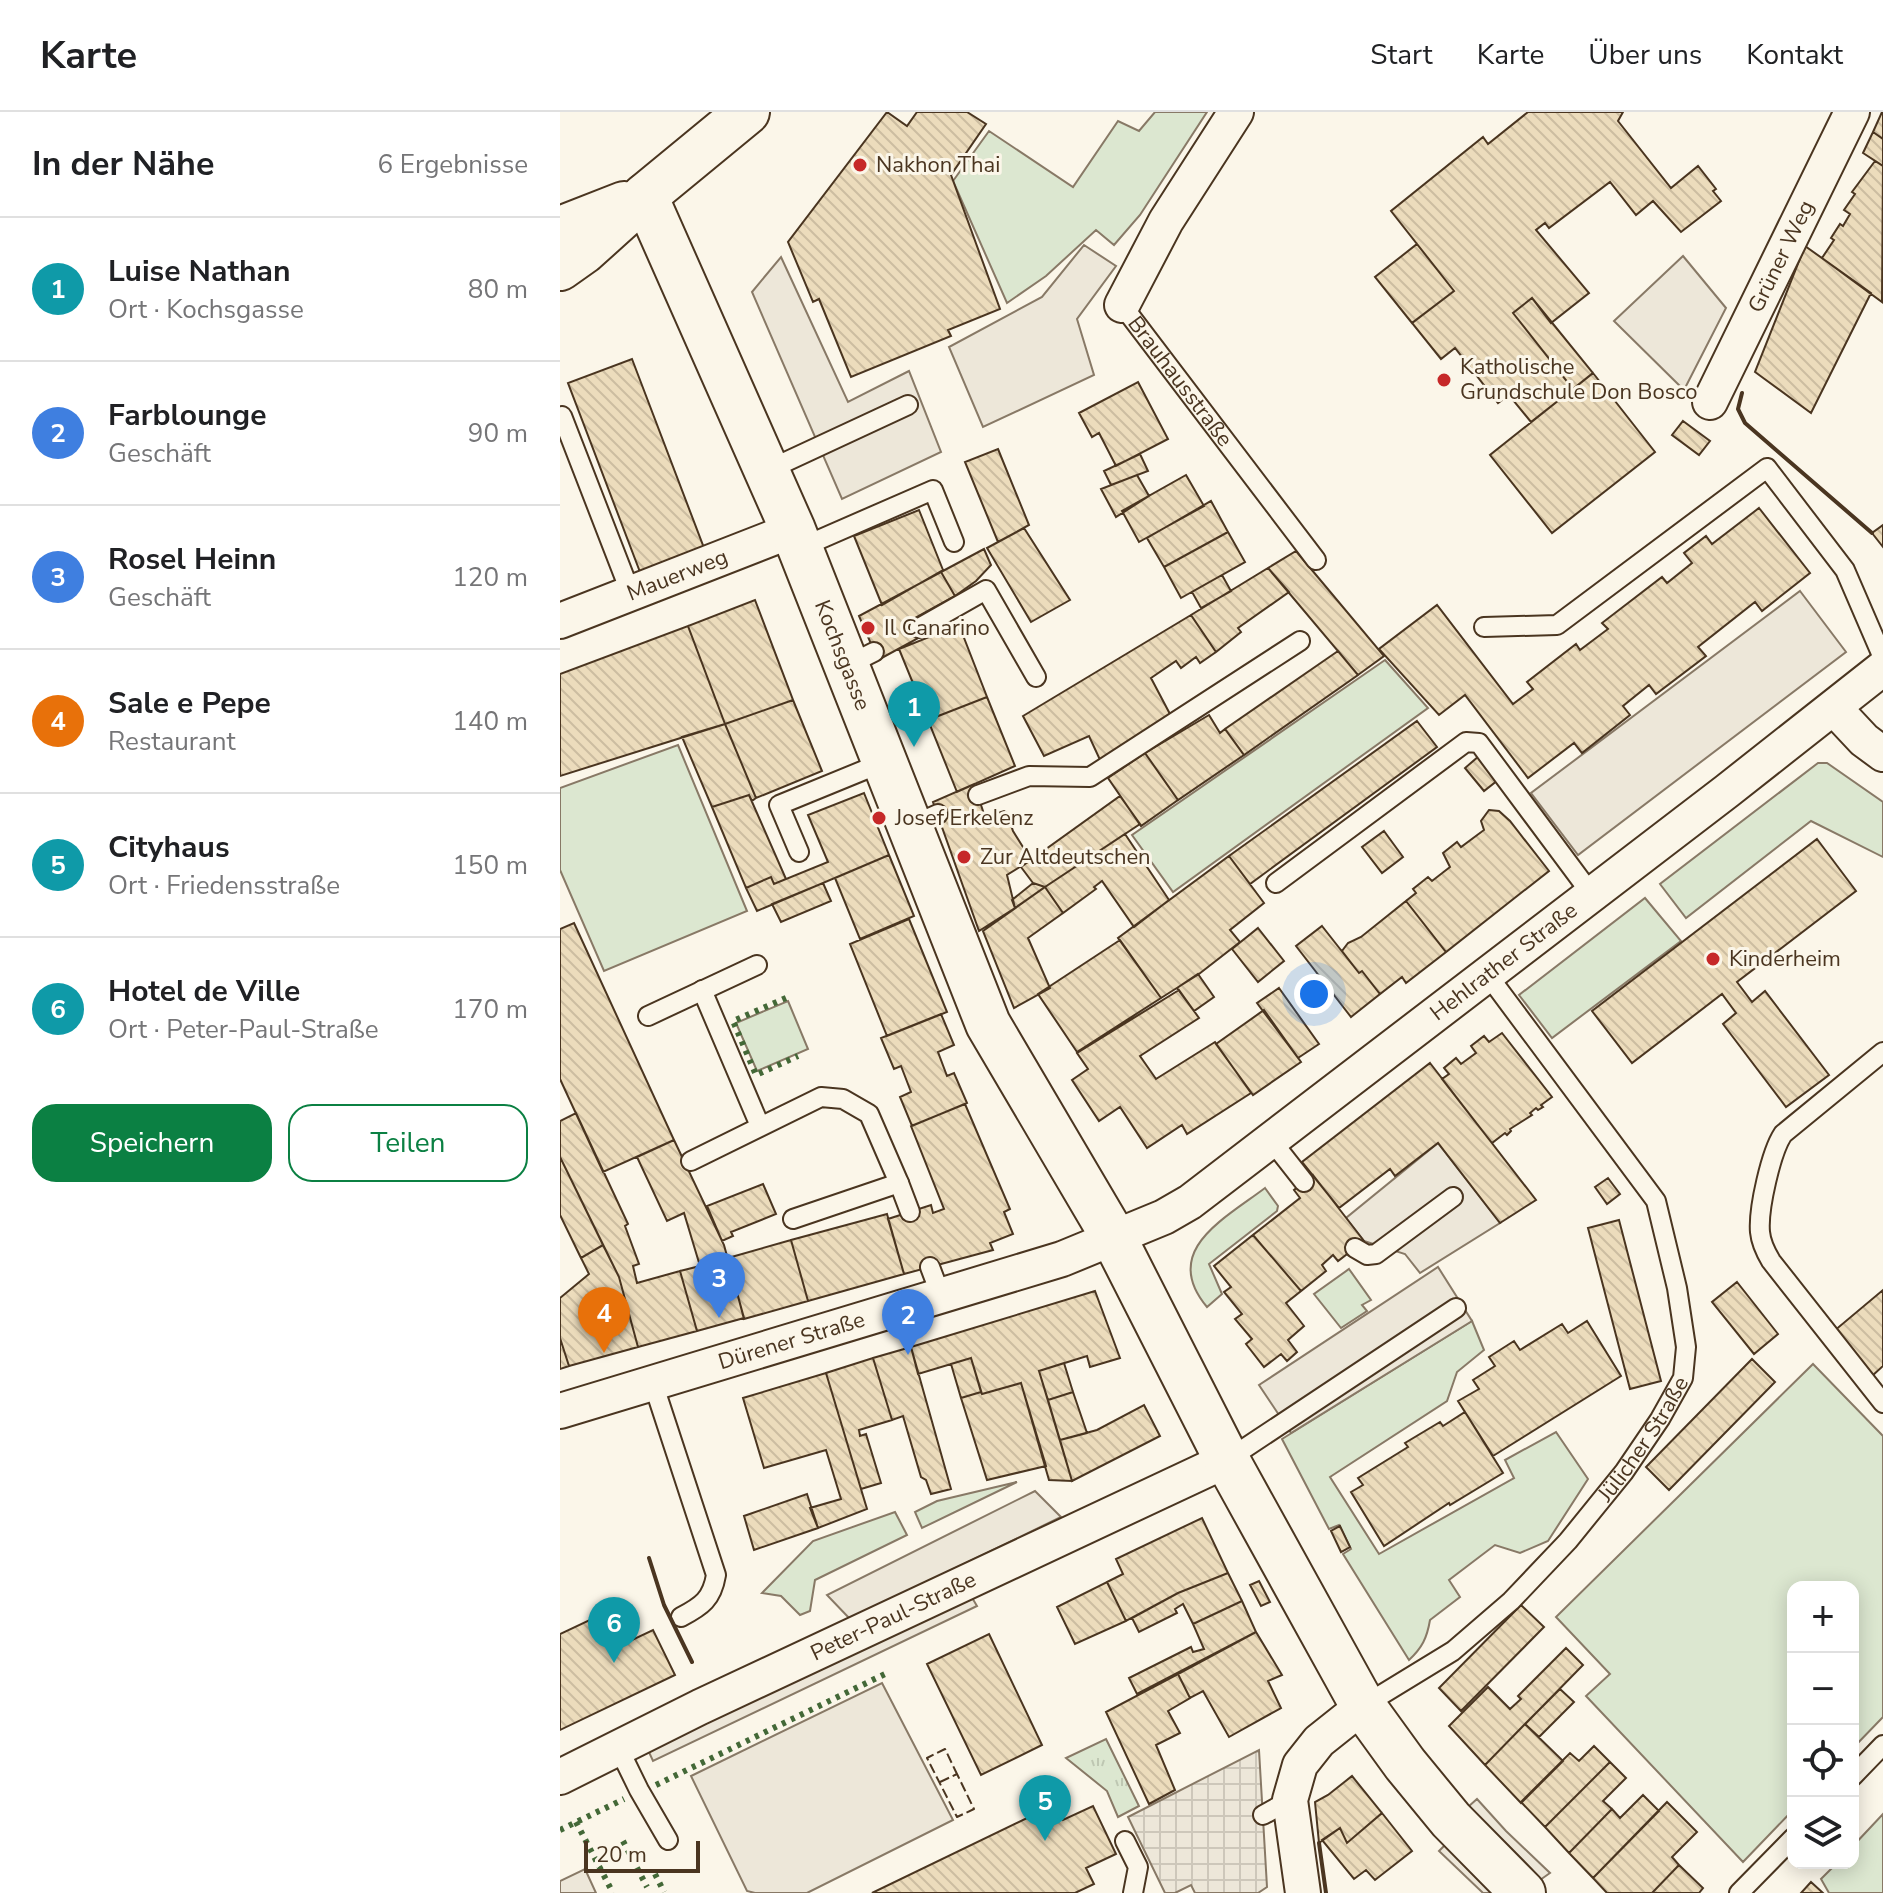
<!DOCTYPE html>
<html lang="de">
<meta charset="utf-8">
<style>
body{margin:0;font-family:"Nunito Sans",sans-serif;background:#f2f2f2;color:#202124}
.controls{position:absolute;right:24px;bottom:24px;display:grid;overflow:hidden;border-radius:16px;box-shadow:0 4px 20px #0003}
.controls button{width:72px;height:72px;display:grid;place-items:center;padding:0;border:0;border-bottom:2px solid #e0e0e0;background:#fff;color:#202124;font:40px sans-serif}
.scale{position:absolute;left:24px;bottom:20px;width:116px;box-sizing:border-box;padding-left:8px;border:4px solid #4a3520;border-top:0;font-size:22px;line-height:28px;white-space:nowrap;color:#4a3520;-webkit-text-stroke:6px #fbf6e9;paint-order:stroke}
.you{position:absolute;left:754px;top:882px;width:28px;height:28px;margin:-20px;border:6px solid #fff;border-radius:50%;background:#1a73e8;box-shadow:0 0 0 12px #1a73e833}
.badge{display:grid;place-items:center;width:52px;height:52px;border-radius:50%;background:#0b8043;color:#fff;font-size:26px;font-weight:700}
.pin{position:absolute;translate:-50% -66px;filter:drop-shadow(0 2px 4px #0008)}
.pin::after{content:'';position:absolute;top:42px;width:28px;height:24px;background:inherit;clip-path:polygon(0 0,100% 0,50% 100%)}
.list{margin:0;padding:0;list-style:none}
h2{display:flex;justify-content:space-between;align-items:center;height:104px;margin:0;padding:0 32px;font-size:34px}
h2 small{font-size:26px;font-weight:400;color:#757577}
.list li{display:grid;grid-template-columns:52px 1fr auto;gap:24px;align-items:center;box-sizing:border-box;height:144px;padding:0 32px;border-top:2px solid #e0e0e0}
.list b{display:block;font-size:30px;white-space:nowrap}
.list p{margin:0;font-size:26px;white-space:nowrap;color:#757577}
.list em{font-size:26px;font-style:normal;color:#757577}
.actions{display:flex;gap:16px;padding:24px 32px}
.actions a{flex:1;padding:18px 0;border:2px solid #0b8043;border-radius:24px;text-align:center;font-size:28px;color:#0b8043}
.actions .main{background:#0b8043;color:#fff}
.icon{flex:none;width:44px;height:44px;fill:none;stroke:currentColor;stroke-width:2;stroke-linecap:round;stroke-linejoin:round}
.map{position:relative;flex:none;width:1323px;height:1781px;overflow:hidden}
header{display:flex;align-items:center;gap:48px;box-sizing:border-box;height:112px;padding:0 40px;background:#fff;border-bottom:2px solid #e0e0e0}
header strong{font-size:38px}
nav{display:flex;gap:44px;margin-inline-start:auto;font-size:28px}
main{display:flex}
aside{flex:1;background:#fff}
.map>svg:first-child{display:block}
</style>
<header>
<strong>Karte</strong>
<nav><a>Start</a><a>Karte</a><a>Über uns</a><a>Kontakt</a></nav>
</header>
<main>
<aside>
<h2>In der Nähe<small>6 Ergebnisse</small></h2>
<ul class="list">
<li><span class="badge" style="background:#0f9aa8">1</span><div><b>Luise Nathan</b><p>Ort · Kochsgasse</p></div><em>80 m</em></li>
<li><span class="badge" style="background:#3f7fe0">2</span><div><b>Farblounge</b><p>Geschäft</p></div><em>90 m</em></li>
<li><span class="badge" style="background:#3f7fe0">3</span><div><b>Rosel Heinn</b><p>Geschäft</p></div><em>120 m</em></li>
<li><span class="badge" style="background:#e8710a">4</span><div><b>Sale e Pepe</b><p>Restaurant</p></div><em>140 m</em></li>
<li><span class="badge" style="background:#0f9aa8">5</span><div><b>Cityhaus</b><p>Ort · Friedensstraße</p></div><em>150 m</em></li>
<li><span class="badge" style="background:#0f9aa8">6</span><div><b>Hotel de Ville</b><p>Ort · Peter-Paul-Straße</p></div><em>170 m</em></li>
</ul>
<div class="actions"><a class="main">Speichern</a><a>Teilen</a></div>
</aside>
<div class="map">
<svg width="1323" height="1781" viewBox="0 0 1323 1781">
<defs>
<pattern id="park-tufts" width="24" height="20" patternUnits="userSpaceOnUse" patternTransform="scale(2)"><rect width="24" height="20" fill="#dce7d0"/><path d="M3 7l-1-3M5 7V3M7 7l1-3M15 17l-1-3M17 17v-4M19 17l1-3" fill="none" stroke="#bec7b2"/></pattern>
<pattern id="plaza-grid" width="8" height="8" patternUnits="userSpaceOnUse" patternTransform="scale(2)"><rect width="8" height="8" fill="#ede7d9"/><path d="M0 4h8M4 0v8" fill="none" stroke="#cdc7ba"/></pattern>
<pattern id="building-back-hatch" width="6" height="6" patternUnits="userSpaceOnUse" patternTransform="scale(2)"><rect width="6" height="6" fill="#ecdcbc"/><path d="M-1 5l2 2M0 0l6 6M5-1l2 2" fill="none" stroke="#ccbda1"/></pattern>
</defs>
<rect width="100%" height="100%" fill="#fbf6e9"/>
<path fill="#dce7d0" stroke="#887966" stroke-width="2" d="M595,0H647L580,103L554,133L536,118L486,164L447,191L393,69L429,19L513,75L558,9L579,19Z
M825,548L868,596L613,780L572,723Z
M118,633L187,799L44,859L0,758V676Z
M1258,651H1267L1323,690V745L1251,709L1126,806L1100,772Z
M1085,786L1121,829L992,926L959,883Z
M228,889L248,937L197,959L176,911Z
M705,1076L718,1094L717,1099L649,1152L662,1182L647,1195C600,1139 664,1107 705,1076Z
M789,1157L811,1188L802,1193L807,1199L781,1216L754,1182Z
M912,1209L924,1238L897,1260L887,1289L770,1365L819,1442L954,1366L945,1348L996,1320L1028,1367L988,1429L960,1441L935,1433L889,1468L900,1485L870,1508C867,1526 862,1536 849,1548L783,1442L791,1437L779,1413L769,1417L722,1327Z
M1253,1252L1323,1324V1605L1293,1636V1475H1233V1698L1183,1750L1026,1584L1050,1562L996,1505Z
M457,1370L362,1416L355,1400L377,1389Z
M335,1400L347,1423L255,1468L250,1499L240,1503L221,1484L202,1481L253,1429Z
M1323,1702V1781H1269L1261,1767L1277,1751H1293V1734Z"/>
<path fill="url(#park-tufts)" stroke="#887966" stroke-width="2" d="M546,1627L579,1694L558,1705L547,1679L506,1646Z"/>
<path fill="#ede7d9" stroke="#887966" stroke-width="2" d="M524,133L556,154L517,207L534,263L423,315L389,235L482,185Z
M1123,144L1166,196L1124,278L1054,209Z
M221,145L288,290L349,259L381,340L282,387L192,180Z
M1240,479L1286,540L1018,743L971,681Z
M878,1031L940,1111L860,1161L845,1142L804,1129L786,1106Z
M878,1155L912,1209L731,1321L699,1273Z
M475,1379L501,1405L290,1507L267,1483Z
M411,1484L417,1494L93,1649L88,1638Z
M322,1571L393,1708L247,1781H195L187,1779L131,1664Z
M917,1687L946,1719L990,1761L980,1768L936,1727L909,1694Z
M888,1730L939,1781H923L879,1739Z
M25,1757L36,1781H0V1769Z"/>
<path fill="url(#plaza-grid)" stroke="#887966" stroke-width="2" d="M699,1638L707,1775L698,1781H635L631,1773L615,1781H605L568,1705Z"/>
<path fill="url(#building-back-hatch)" stroke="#4a3520" stroke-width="2" d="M327,0L347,14L357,0H407L426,12L391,63L440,197L388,218L391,224L291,265L259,187L253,190L228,130Z
M968,0H1063L1058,9L1111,76L1138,54L1156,77L1153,79L1161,89L1121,120L1093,89L1076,103L1050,70L989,116L985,111L976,118L1029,181L991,211L972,186L953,201L1013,277L971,310L949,283L938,291L895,236L881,247L852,211L894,179L831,99L923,25L928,32Z
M1322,0L1323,1V27L1313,20Z
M1313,20L1323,27V54L1303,41Z
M1315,49L1323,54L1322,190L1262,146L1274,128L1271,126L1280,112L1283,114L1290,102L1284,98L1295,82L1292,80Z
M857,132L894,179L852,211L815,165Z
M1245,134L1311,181L1251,301L1195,260Z
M972,186L1033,261L1013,277L953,201Z
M72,247L144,436L80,460L8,271Z
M1033,261L1095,340L992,421L930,343Z
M578,270L608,327L556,354L539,321L532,325L519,301Z
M1123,309L1150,329L1139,343L1112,323Z
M438,337L469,413L438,430L405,350Z
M580,342L588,359L551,373L544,359Z
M577,363L589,384L556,405L541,377Z
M626,363L644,394L579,430L562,399Z
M651,389L668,420L604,455L587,426Z
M1199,396L1250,461L1202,499L1195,490L1138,535L1146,544L1096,582L1089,573L1063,594L1070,603L1022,641L1014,631L968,666L905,583L879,603L819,537L877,493L953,592L973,577L967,570L1016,532L1020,538L1048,517L1042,511L1102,465L1107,471L1132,451L1124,441L1146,424L1152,432Z
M359,398L383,458L322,493L294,424Z
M1323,413V435L1312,421Z
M464,416L510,488L471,510L427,436Z
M668,420L685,450L621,486L604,455Z
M424,437L431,453L416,469L395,484L381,460Z
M736,439L824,544L798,563L708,456Z
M708,456L729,480L678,516L681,520L656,540L631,503Z
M381,460L395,484L353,507L364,523L318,548L299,504Z
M662,463L671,479L641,496L632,480Z
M195,488L233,588L165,612L128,514Z
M631,503L656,540L640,551L636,545L621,556L616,549L591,566L611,604L541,650L529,624L484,644L463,604Z
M399,513L427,585L368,608L339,537Z
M128,514L165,612L0,664V562Z
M778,539L798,563L684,643L665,617Z
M427,585L455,654L397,680L368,608Z
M233,588L262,659L196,686L165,612Z
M649,603L660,621L665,617L684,643L618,688L585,641Z
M857,609L877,635L690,772L669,744Z
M165,612L196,686L192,689L189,683L152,695L122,625Z
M585,641L618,688L581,714L548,666Z
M919,644L938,668L924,679L905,656Z
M414,672L425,705L444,699L447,701L453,719L471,748L447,763L455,796L419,819L373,690Z
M304,681L329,743L197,799L186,776L211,765L214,772L268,750L248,703Z
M189,683L226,767L214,772L211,765L186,776L152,695Z
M560,684L580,712L485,775L473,771L461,755Z
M929,698L939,699L950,709L989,759L886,840L846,789L856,781L853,777L868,765L872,769L890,755L883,741L897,730L901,735L924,718L921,709Z
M824,719L843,745L822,761L802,735Z
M565,722L609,788L574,815L542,769L534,775L536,777L503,801L485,775Z
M1257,727L1296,779L1177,870L1192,890L1205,879L1269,963L1226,995L1163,912L1176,901L1162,882L1072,951L1032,899Z
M329,743L354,804L300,827L275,766Z
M669,744L704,791L670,818L680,830L639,862L601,886L558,826Z
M263,771L271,789L221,810L212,792Z
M473,771L485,775L455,796L452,788Z
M485,775L503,801L468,826L490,876L454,896L423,819Z
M846,789L886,840L846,871L842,865L820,882L802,859L799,861L782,839L788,831L801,825Z
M349,807L387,900L327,924L290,832Z
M14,811L114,1028L43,1060L0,967V817Z
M762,814L799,861L802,859L820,882L791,905L736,834Z
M698,816L724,849L698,870L672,837Z
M560,828L601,886L517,940L478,882Z
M638,862L654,885L634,899L617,876Z
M719,876L759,932L738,946L697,891Z
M619,878L639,906L580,944L596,967L655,930L691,981L627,1022L622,1013L587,1036L560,995L539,1009L512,968L528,957L517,941Z
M704,898L741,950L693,983L656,932Z
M381,902L394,933L378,940L387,964L394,961L407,991L352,1014L340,985L351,980L341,954L334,957L321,926Z
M942,921L992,985L981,993L983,995L978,998L976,996L970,1001L972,1003L950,1017L951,1019L947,1023L945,1021L932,1031L882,967L889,962L884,956L896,946L901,952L916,941L911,934L924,924L929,930Z
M870,951L976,1088L940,1111L878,1031L835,1064L830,1057L779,1096L742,1050Z
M405,992L450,1097L444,1100L453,1122L430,1131L433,1138L344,1162L328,1107L371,1093L373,1101L384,1097L351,1014Z
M16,1001L68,1112L65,1114L79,1152L73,1154L77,1171L120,1159L137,1219L78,1235L59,1165L0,1045V1009Z
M114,1028L164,1133L184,1206L137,1219L120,1159L140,1154L124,1101L107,1109L77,1045Z
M0,1045L43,1133L21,1146L0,1103Z
M753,1063L804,1129L778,1149L773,1143L762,1153L766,1159L741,1179L693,1123L740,1086L734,1078Z
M1048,1066L1060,1082L1047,1092L1035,1075Z
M203,1072L216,1102L171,1120L173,1124L162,1129L147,1094Z
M327,1102L344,1162L248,1189L231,1128Z
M1059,1108L1101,1269L1070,1277L1028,1116Z
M693,1123L741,1179L726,1191L744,1214L728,1228L737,1240L727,1249L721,1242L704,1255L686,1232L692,1227L675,1207L682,1202L664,1180L671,1175L654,1154Z
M231,1128L248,1189L184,1207L168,1146Z
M43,1133L59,1165L78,1235L9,1254L0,1226V1186L29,1162L21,1146Z
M1177,1170L1218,1222L1194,1242L1152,1190Z
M1323,1178V1254L1312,1264L1274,1219Z
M535,1179L560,1246L530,1255L527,1244L479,1259L512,1369L489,1368L461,1271L422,1282L411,1246L358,1262L351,1235Z
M1027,1209L1061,1264L933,1344L898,1289L919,1277L913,1268L935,1254L929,1245L954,1229L960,1238L1002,1212L1008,1221Z
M0,1226L9,1254L0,1257Z
M351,1235L391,1377L371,1382L366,1368L361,1365L343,1304L332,1308L313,1246Z
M313,1246L332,1308L299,1318L300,1324L306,1322L321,1371L301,1377L266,1261Z
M411,1246L421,1280L401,1286L391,1252Z
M1192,1247L1215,1270L1109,1378L1086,1355Z
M504,1251L513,1280L488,1288L479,1259Z
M266,1261L307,1397L258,1416L250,1396L281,1387L266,1338L204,1356L183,1286Z
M461,1271L486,1354L427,1368L401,1286L421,1280L422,1282Z
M513,1280L527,1321L500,1328L488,1288Z
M584,1293L600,1324L512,1369L500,1328L537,1318Z
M905,1300L943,1361L890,1393L889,1391L824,1434L791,1380L803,1373L798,1366L848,1335L845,1331L880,1310L883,1314Z
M247,1382L258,1416L194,1438L184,1404Z
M642,1406L668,1461L618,1481L566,1509L547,1470L563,1462L556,1447Z
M780,1414L790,1435L781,1440L771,1419Z
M668,1461L682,1489L633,1512L623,1492L615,1497L617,1501L579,1520L572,1506L618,1481Z
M699,1469L710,1490L701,1494L690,1473Z
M547,1470L566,1509L515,1532L497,1495Z
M682,1489L696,1520L577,1582L569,1566L631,1535L633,1540L644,1537L633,1512Z
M961,1493L984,1515L901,1599L879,1576Z
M36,1505L51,1538L93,1518L115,1563L0,1618V1522Z
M696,1520L722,1563L708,1569L721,1596L669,1625L643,1579L630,1586L618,1562Z
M429,1522L482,1633L421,1663L367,1552Z
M1006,1536L1023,1553L925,1653L889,1614L928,1575L950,1597L961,1587L958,1584Z
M618,1562L630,1586L608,1599L620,1621L596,1633L615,1678L589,1692L546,1600Z
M1000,1577L1014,1590L979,1625L965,1612Z
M965,1612L1003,1649L961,1691L925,1653Z
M1034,1634L1050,1650L985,1715L961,1690L1010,1641L1019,1649Z
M1050,1650L1066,1666L1043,1689L1052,1697L1009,1741L985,1715Z
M792,1664L822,1701L787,1731L780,1716L759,1731L755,1690L768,1683Z
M1083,1683L1099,1699L1033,1766L1009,1741L1052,1697L1060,1706Z
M1107,1690L1137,1720L1112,1745L1119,1753L1092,1781H1047L1033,1766Z
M496,1692L503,1708L533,1694L556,1742L526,1756L534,1772L515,1781H312Z
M822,1701L852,1739L815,1768L806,1758L794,1767L762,1728L780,1716L787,1731Z
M1119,1753L1143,1776L1139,1781H1092Z
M1251,1770L1263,1781H1241Z"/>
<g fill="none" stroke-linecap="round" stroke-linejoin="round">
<defs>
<g id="service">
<path id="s1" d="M562,193L756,448"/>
<path d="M2,304L71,482"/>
<path d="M206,359L348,293"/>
<path d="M240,436L373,378L394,430"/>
<path d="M924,515L997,513L1207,356L1285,458L1323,546"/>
<path d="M359,516L426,478L476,565"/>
<path d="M286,554L314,540"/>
<path d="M418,683L469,664L530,665L740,529"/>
<path d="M351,714L378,702"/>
<path d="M239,740L219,693L324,650"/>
<path d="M716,771L906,630L919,631L1032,783"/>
<path d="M142,878L200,1014"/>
<path d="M88,904L197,853"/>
<path d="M1323,940L1223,1022C1211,1040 1198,1097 1200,1120C1201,1131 1205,1139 1211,1149L1323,1291"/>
<path d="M711,1028L744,1070"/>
<path d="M131,1049L261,985L283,987L309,1002L339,1071L233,1107"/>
<path d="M339,1071L350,1100"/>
<path d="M795,1136L807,1143L816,1142L893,1085"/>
<path d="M370,1155L381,1184"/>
<path d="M93,1271L156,1463C152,1487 142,1494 121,1505"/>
<path d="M667,1348L896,1196"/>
<path id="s2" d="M803,1594L893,1539L951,1489L1008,1429L1064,1360L1100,1307L1123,1266L1126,1235L1117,1176L1096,1089L927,862"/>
<path d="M58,1635L79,1678L108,1728"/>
<path d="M1293,1664L1323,1633"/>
<path d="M703,1703L730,1688"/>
<path d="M565,1729L578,1755L573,1781"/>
<path d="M1179,1781L1233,1726"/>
</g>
<g id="minor">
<path d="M562,193L606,109L676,0"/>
<path id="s3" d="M1150,290L1292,0"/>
<path id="s4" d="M0,509L233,418"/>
<path d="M1274,596L1304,628L1323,642"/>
<path id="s5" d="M0,1299L502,1147L604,1105L630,1090L1167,679L1323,556"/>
<path id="s6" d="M0,1665L140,1595L667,1348"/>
<path d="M743,1781L730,1688L740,1653L759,1629L803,1594"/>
</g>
<g id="tertiary">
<path id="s7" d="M85,84L233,418L428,912L554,1126L667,1348L803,1594L845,1652L891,1708L963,1781"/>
</g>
<path id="primary" d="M0,117L64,92
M0,156L24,139L85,84L187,0"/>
</defs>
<use href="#service" stroke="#4a3520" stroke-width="22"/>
<use href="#minor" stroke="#4a3520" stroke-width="38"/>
<use href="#tertiary" stroke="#4a3520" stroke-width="48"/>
<use href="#primary" stroke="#4a3520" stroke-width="48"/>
<use href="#service" stroke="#fbf6e9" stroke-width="18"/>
<use href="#minor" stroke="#fbf6e9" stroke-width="34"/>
<use href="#tertiary" stroke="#fbf6e9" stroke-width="44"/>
<use href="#primary" stroke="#fbf6e9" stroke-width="44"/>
<path stroke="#436837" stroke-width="6" stroke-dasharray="4 6" stroke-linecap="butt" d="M226,886L173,909L196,963L238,944
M96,1673L325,1562
M16,1710L53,1781
M0,1718L64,1687
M63,1729L87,1775
M95,1762L104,1780"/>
<path stroke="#4a3520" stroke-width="2" stroke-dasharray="10 4" stroke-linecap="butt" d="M380,1670L397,1662L414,1697L397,1705L367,1646L385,1637L397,1662"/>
<path stroke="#4a3520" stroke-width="4" d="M1182,281L1178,297L1185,311L1312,421
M89,1446L104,1493L132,1550
M759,1731L766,1781"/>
</g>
<g fill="#c62828" stroke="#fbf6e9" stroke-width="3">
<circle cx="300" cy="53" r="8"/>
<circle cx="884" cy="268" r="8"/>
<circle cx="308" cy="516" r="8"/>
<circle cx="319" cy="706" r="8"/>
<circle cx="404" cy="745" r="8"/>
<circle cx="1153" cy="847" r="8"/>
</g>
<g text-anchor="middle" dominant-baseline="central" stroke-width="6" stroke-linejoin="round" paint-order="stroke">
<g font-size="22" fill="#4a3520" stroke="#fbf6e9" text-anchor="start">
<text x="316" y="53">Nakhon Thai</text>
<text x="900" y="255">Katholische<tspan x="900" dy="25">Grundschule Don Bosco</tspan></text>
<text x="324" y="516">Il Canarino</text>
<text x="335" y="706">Josef Erkelenz</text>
<text x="420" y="745">Zur Altdeutschen</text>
<text x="1169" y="847">Kinderheim</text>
</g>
<g font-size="22" fill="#4a3520" stroke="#fbf6e9">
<text stroke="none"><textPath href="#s3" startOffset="162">Grüner Weg</textPath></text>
<text stroke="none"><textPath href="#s1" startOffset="96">Brauhausstraße</textPath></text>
<text stroke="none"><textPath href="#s4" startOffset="126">Mauerweg</textPath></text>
<text stroke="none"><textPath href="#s7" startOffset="500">Kochsgasse</textPath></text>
<text stroke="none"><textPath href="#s5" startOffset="1060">Hehlrather Straße</textPath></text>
<text stroke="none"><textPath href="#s5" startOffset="242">Dürener Straße</textPath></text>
<text stroke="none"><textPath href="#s2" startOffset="392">Jülicher Straße</textPath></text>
<text stroke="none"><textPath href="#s6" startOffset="370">Peter-Paul-Straße</textPath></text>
</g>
</g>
</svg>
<div class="controls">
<button>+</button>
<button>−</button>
<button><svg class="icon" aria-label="locate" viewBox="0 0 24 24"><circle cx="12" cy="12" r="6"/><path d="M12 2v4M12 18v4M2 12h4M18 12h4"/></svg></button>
<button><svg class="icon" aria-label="layers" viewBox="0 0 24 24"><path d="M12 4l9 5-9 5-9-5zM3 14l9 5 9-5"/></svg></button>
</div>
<div class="scale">20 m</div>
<div class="you"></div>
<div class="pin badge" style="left:354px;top:635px;background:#0f9aa8">1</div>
<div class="pin badge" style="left:348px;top:1243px;background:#3f7fe0">2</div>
<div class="pin badge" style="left:159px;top:1206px;background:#3f7fe0">3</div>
<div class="pin badge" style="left:44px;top:1241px;background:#e8710a">4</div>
<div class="pin badge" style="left:485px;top:1729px;background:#0f9aa8">5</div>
<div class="pin badge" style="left:54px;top:1551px;background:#0f9aa8">6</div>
</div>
</main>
